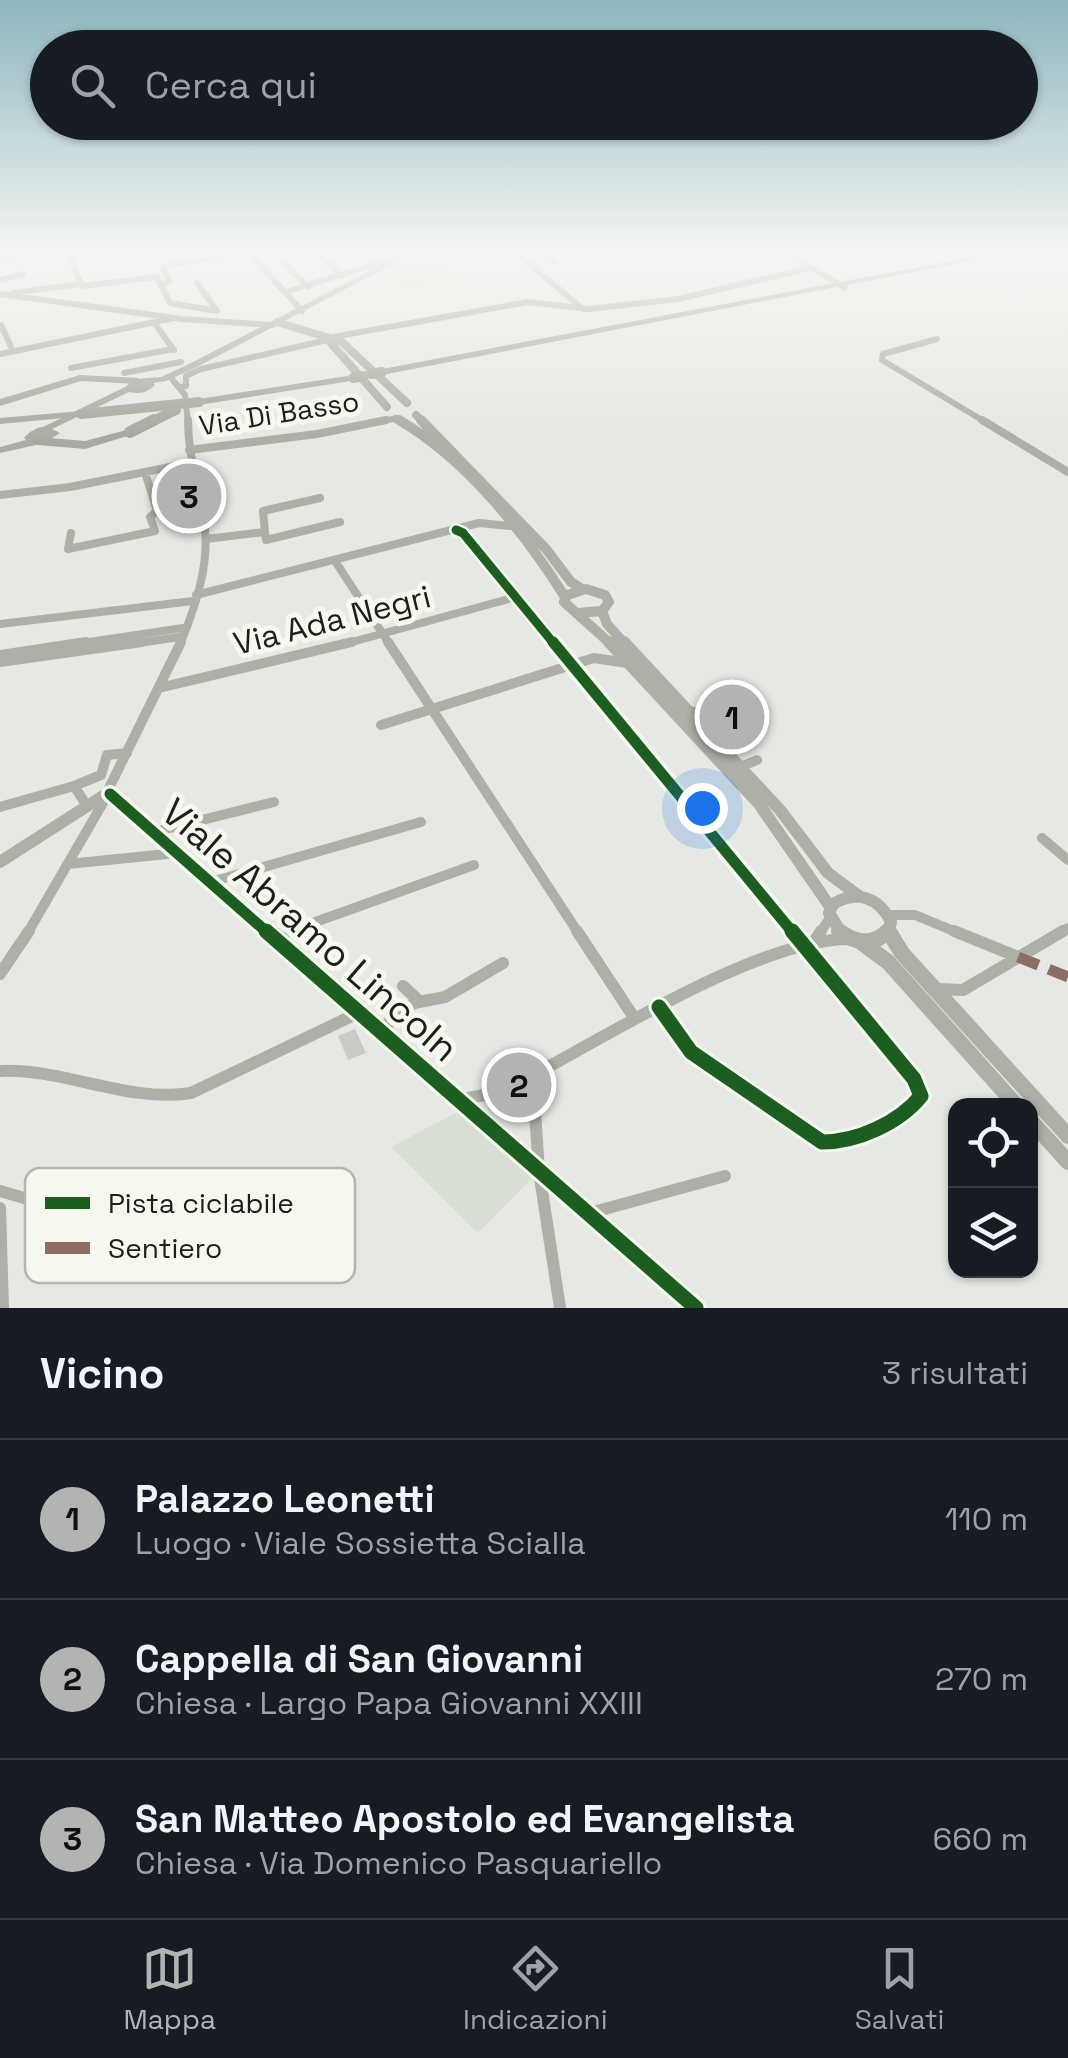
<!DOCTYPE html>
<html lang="it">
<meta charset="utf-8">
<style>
body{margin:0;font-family:"Space Grotesk",sans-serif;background:#20242c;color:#f1f3f6}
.controls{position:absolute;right:30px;bottom:30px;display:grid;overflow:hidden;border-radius:20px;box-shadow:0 2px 8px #0004}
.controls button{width:90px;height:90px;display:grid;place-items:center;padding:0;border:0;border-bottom:2px solid #363941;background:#171b24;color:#f1f3f6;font:50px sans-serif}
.you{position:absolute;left:702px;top:808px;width:35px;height:35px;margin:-25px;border:8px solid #fff;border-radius:50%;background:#1a73e8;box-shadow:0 0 0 15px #1a73e833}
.badge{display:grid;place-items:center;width:65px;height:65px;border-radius:50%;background:#b1b4b3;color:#111;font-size:32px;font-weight:700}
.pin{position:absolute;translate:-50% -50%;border:5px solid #fff;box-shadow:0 2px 10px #0006}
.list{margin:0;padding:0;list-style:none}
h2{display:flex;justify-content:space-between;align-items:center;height:130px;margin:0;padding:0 40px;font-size:42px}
h2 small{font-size:32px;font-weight:400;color:#9ea1a6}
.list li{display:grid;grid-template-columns:65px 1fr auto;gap:30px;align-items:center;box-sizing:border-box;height:160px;padding:0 40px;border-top:2px solid #363941}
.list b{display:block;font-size:38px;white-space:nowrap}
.list p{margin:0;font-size:32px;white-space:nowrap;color:#9ea1a6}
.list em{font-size:32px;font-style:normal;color:#9ea1a6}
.icon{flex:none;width:55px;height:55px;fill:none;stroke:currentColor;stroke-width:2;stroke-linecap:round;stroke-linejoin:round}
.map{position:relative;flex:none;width:1068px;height:1308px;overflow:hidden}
.search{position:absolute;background:#171b24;box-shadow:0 2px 8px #0004;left:30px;right:30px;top:30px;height:110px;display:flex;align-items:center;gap:25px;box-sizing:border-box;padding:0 35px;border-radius:55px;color:#9ea1a6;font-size:38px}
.sheet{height:610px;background:#171b24}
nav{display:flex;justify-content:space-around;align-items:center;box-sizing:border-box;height:140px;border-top:2px solid #363941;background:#171b24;font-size:28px;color:#9ea1a6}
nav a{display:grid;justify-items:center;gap:5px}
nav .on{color:#b1b4b3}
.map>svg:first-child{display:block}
</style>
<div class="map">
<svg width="1068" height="1308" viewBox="0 0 1068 1308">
<rect width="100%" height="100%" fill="#e6e9e3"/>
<path fill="#dadfd3" d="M442,262L461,278L404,288L384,272L396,266L401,270Z
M465,1108L539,1171L478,1233L391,1147Z"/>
<path fill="#c9cbc6" d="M739,699L753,712L735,718L745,729L738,731L722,715V705Z
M355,1029L366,1053L348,1060L338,1036Z"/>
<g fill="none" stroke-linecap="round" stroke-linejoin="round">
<path stroke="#acb0a7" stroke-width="6" d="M67,251L82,286L157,277L170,303L217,311
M248,251L302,311
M314,251L342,275
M514,251L583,309
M539,251L555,262
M782,251L834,281
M274,252L308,287
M0,259L38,251
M0,280L23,274
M197,283L217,311
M162,284L170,281L163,268L166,265L249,252
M286,292L410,253
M13,293L80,284
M0,294L182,319L272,325
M155,324L174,350
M1,325L13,351
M333,337L528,302L589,309L678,299L811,268
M937,339L883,354L882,360L987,423
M0,354L170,319
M71,368L173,349
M124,373L181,362
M172,379L185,395L188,423
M181,387L186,386V376L201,369L327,340
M373,423L393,419"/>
<path stroke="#acb0a7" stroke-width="8" d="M982,420L1068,472
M189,450L317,434L386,420
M145,472L157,511
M0,495L70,487L190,463
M157,511L200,501
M456,530L463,533L555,645
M265,532L266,540L340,522
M71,533L68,549L155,531L150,517L157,511
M206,539L265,532L263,511L320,498
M335,561L390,645
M196,595L479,523L510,526
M0,624L193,601
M69,645L183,628
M124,645L180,637
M180,645C194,610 209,568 205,530C202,491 188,462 188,420
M341,645L516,597"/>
<path stroke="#acb0a7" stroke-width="10" d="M388,642L579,934
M553,642L794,934
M0,655L86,642
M0,662L142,642
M159,688L352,642
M690,711L703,714L715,710
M381,725L594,658L627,663
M740,767L757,760
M74,786L101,775L107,755L127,753
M109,788L181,642
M0,807L74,786L87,806
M154,832L274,802
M1042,838L1068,860
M68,864L177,853
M211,882L421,822
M889,915H915L961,934
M27,934L107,796
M282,934L474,865
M819,934L830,918
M1059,934L1068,928"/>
<path stroke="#acb0a7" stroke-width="12" d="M577,931L635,1019
M954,931L1018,957
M272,937L289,931
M815,940L821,931
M0,974L29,931
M403,986L419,1001
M936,989L963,990L1063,931
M659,1007L691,1052L822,1142C857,1142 899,1123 921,1096L914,1079L792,931
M381,1029L414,1003L445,997L503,963
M0,1071C64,1068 127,1103 191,1093L358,1013
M496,1093L512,1078L539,1068
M458,1100L495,1093L533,1098
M0,1191L52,1206
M0,1208L3,1308
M590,1213L725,1176
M560,1308L539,1171L533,1083L537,1073C617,1030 758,942 846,939"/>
<path stroke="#acb0a7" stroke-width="8" d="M277,322L342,342L407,403
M329,341L387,407
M416,415L424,423
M396,419L403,423"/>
<path stroke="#acb0a7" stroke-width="10" d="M399,420C466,459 524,532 565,597
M421,420L546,549L571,582L582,589
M602,611L607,624L626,645
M578,613L602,611L609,602L605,595L586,589L567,595L564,602L612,645"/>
<path stroke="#acb0a7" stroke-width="12" d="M609,642L759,804L831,908
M624,642L780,810L828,873L859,896
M110,794L269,934
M0,862L103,796
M842,934L829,913L833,904C857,890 879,897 891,922L887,934"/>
<path stroke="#acb0a7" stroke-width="16" d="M266,931L696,1308
M839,931C854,943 874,946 888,931
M889,932L902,953L1068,1136
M861,942L888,962L1017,1106
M1030,1120L1068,1162"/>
<path fill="#aaaea4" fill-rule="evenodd" d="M408,251H418L195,368L166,381L153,383L155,385C147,393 140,394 129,392L52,429L60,433L45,443L0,453V447L26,440L24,438C28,433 36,427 43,427L125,387L135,379L161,377L189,364Z"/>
<path fill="#a7ab9f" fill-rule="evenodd" d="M1003,251H1022L382,375L377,372L382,369Z
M80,375L138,378L143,381L138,384L81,381L0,406V399Z
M353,375L358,378L357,380L199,405L193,402L199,399Z
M81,411L87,414L85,416L0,424V418Z
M130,429L136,432L134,434L85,449L38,445L32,441L38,437L85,441Z"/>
<path stroke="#acb0a7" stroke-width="6" d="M834,281L845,288"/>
<path stroke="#a7ab9f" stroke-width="10" d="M371,374L382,372
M353,378L364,376
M81,414L199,402
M149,423L176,410"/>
<path stroke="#a7ab9f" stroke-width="12" d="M130,432L154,420"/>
<path stroke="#8d6e63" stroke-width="11" stroke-dasharray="22 11" stroke-linecap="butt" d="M1018,957L1068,977"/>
<defs>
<path id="cycleway-far2" d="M456,530L463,533L555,645"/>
<path id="cycleway-far1" d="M553,642L794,934
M110,794L269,934"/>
<path id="cycleway" d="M266,931L696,1308
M659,1007L691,1052L822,1142C857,1142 899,1123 921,1096L914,1079L792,931"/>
</defs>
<use href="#cycleway-far2" stroke="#f4f8ee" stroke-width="14"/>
<use href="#cycleway-far1" stroke="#f4f8ee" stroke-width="18"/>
<use href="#cycleway" stroke="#f4f8ee" stroke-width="21"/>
<use href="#cycleway-far2" stroke="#1b5e20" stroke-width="9"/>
<use href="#cycleway-far1" stroke="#1b5e20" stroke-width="11"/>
<use href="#cycleway" stroke="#1b5e20" stroke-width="15"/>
</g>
<linearGradient id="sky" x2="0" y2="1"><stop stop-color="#8db6bf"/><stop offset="0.58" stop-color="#f4f5f2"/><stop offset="1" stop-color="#f4f5f2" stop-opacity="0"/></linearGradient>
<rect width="1068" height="434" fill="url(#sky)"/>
<g text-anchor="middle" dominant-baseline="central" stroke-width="10" stroke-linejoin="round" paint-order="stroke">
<g font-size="28" fill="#1d1f1b" stroke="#f4f8ee">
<text transform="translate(279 413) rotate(-9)">Via Di Basso</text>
</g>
<g font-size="32" fill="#1d1f1b" stroke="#f4f8ee">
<text transform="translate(332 620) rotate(-14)">Via Ada Negri</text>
</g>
<g font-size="38" fill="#1d1f1b" stroke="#f4f8ee">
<text transform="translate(310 930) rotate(41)">Viale Abramo Lincoln</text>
</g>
</g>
<rect x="25" y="1168" width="330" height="115" rx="15" fill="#f4f8ee" stroke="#b4b7af" stroke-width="2.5"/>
<rect x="45" y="1197" width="45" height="12" fill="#1b5e20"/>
<rect x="45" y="1242" width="45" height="12" fill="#8d6e63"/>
<g font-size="28" fill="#1d1f1b">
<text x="108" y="1213">Pista ciclabile</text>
<text x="108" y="1258">Sentiero</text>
</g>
</svg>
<div class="controls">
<button><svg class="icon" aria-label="locate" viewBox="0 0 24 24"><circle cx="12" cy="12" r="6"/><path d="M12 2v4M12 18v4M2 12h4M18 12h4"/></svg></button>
<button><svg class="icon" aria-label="layers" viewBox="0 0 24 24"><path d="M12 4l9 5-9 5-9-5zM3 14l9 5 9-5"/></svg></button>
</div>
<div class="you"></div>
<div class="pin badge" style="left:732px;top:717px">1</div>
<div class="pin badge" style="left:519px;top:1085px">2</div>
<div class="pin badge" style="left:189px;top:496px">3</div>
<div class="search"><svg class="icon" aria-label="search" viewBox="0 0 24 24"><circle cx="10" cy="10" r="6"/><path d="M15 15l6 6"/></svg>Cerca qui</div>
</div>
<section class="sheet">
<h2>Vicino<small>3 risultati</small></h2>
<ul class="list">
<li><span class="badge">1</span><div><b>Palazzo Leonetti</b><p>Luogo · Viale Sossietta Scialla</p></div><em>110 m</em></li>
<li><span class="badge">2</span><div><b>Cappella di San Giovanni</b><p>Chiesa · Largo Papa Giovanni XXIII</p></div><em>270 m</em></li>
<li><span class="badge">3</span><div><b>San Matteo Apostolo ed Evangelista</b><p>Chiesa · Via Domenico Pasquariello</p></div><em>660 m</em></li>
</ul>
</section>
<nav>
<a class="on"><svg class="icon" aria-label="map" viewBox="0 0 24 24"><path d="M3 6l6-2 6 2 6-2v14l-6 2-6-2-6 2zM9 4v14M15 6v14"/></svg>Mappa</a>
<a><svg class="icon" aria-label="directions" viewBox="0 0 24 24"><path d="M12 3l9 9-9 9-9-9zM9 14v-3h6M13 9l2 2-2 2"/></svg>Indicazioni</a>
<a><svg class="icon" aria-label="saved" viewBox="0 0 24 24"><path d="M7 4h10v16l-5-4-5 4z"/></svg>Salvati</a>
</nav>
